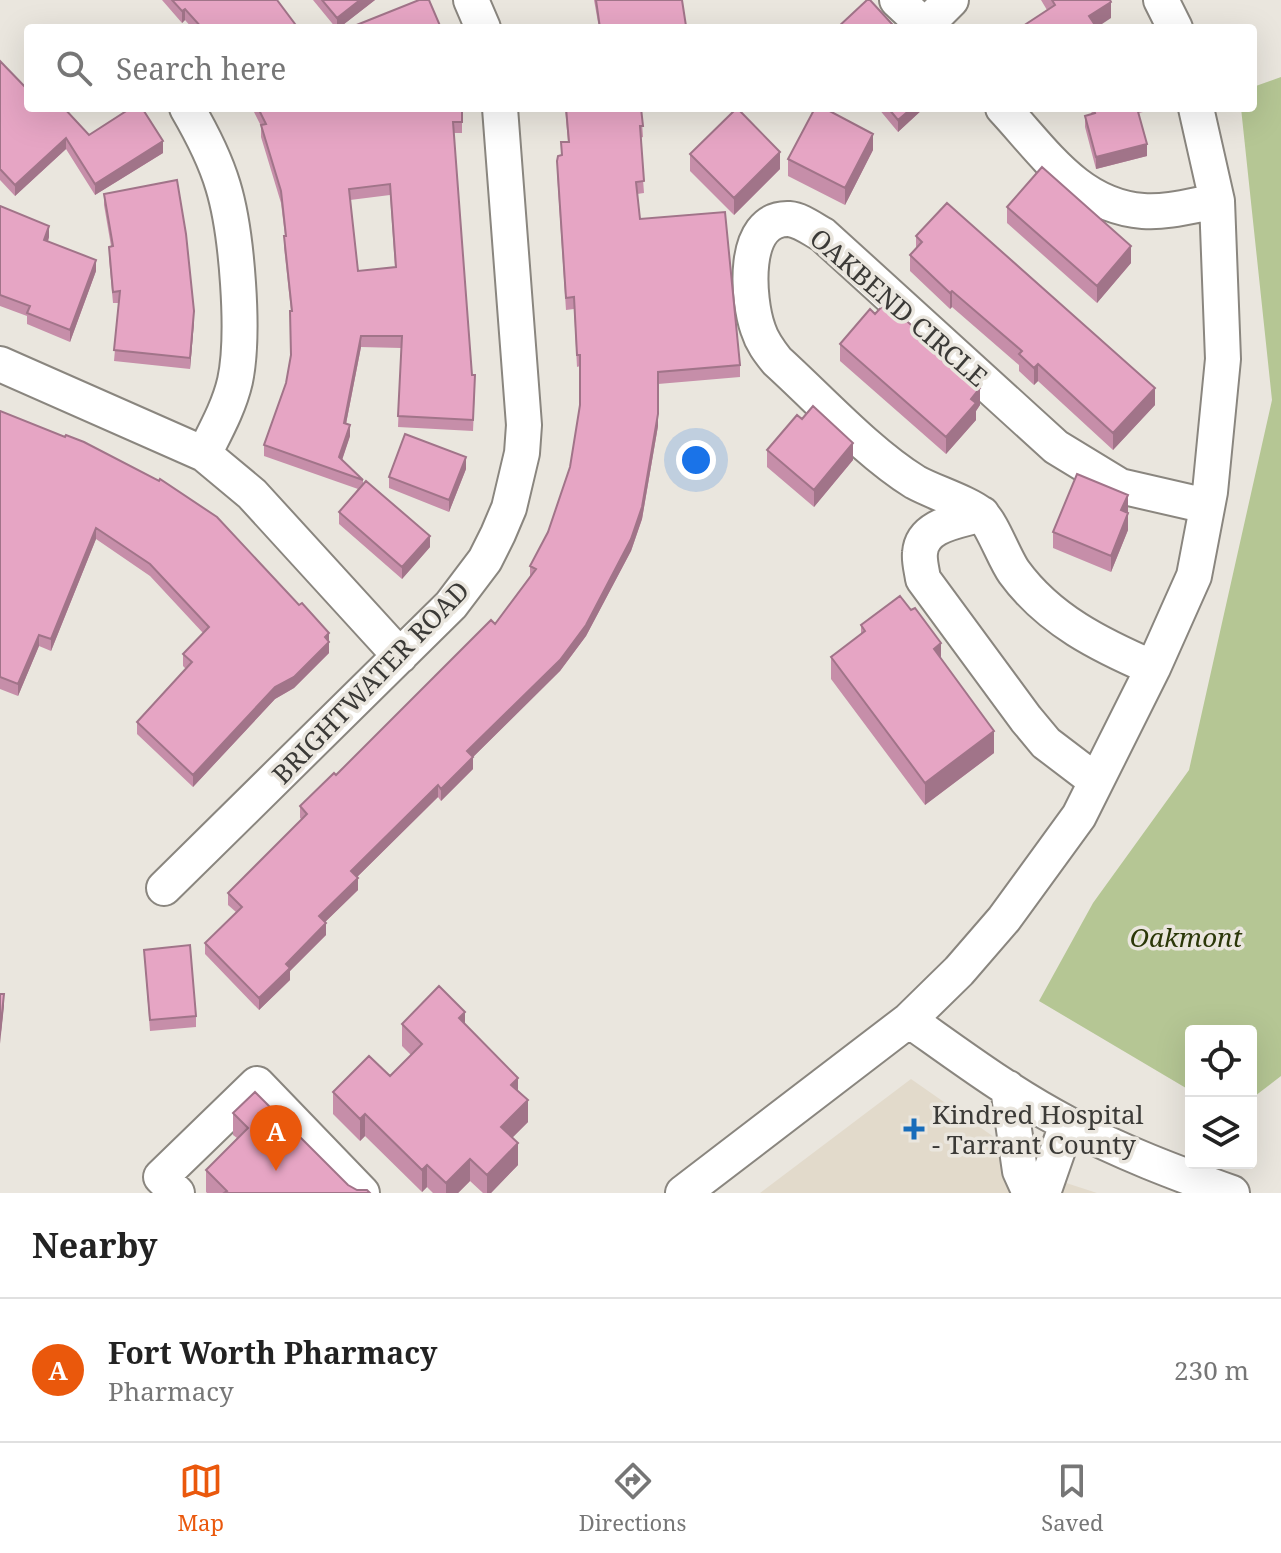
<!DOCTYPE html>
<style>
body{margin:0;font-family:"Noto Serif",serif;background:#f2f2f2;color:#222}
.controls{position:absolute;right:24px;bottom:24px;display:grid;overflow:hidden;border-radius:8px;box-shadow:0 8px 32px #0002}
.controls button{width:72px;height:72px;display:grid;place-items:center;padding:0;border:0;border-bottom:2px solid #e0e0e0;background:#fff;color:#222;font:40px sans-serif}
.you{position:absolute;left:696px;top:460px;width:28px;height:28px;margin:-20px;border:6px solid #fff;border-radius:50%;background:#1a73e8;box-shadow:0 0 0 12px #1a73e833}
.badge{display:grid;place-items:center;width:52px;height:52px;border-radius:50%;background:#ea580c;color:#fff;font-size:26px;font-weight:700}
.pin{position:absolute;translate:-50% -66px;filter:drop-shadow(0 2px 4px #0008)}
.pin::after{content:'';position:absolute;top:42px;width:28px;height:24px;background:inherit;clip-path:polygon(0 0,100% 0,50% 100%)}
.list{margin:0;padding:0;list-style:none}
h2{display:flex;justify-content:space-between;align-items:center;height:104px;margin:0;padding:0 32px;font-size:34px}
h2 small{font-size:26px;font-weight:400;color:#767676}
.list li{display:grid;grid-template-columns:52px 1fr auto;gap:24px;align-items:center;box-sizing:border-box;height:144px;padding:0 32px;border-top:2px solid #e0e0e0}
.list b{display:block;font-size:30px;white-space:nowrap}
.list p{margin:0;font-size:26px;white-space:nowrap;color:#767676}
.list em{font-size:26px;font-style:normal;color:#767676}
.icon{flex:none;width:44px;height:44px;fill:none;stroke:currentColor;stroke-width:2;stroke-linecap:round;stroke-linejoin:round}
.map{position:relative;flex:none;width:1281px;height:1193px;overflow:hidden}
.search{position:absolute;background:#fff;box-shadow:0 8px 32px #0002;left:24px;right:24px;top:24px;height:88px;display:flex;align-items:center;gap:20px;box-sizing:border-box;padding:0 28px;border-radius:8px;color:#767676;font-size:30px}
.sheet{height:248px;background:#fff}
nav{display:flex;justify-content:space-around;align-items:center;box-sizing:border-box;height:112px;border-top:2px solid #e0e0e0;background:#fff;font-size:22px;color:#767676}
nav a{display:grid;justify-items:center;gap:4px}
nav .on{color:#ea580c}
.map>svg:first-child{display:block}
</style>
<div class="map">
<svg width="1281" height="1193" viewBox="0 0 1281 1193">
<rect width="100%" height="100%" fill="#eae6de"/>
<path fill="#e2dacb" d="M911,1079L1054,1179L1097,1193H760Z"/>
<path fill="#b5c694" d="M1281,77V1076L1251,1099V1031H1191V1091L1039,1001L1093,903L1189,770L1272,400L1241,108H1253V87Z"/>
<g fill="none" stroke-linecap="round" stroke-linejoin="round">
<defs>
<path id="minor" d="M471,0L483,28
M897,0L927,28
M1161,0L1175,28
M925,26L951,0
M187,108C201,132 215,159 223,186C237,232 245,334 235,381C229,407 216,430 204,454
M1003,108C1044,152 1078,206 1143,211C1167,213 1194,205 1217,201
M0,364L204,454L252,494L400,656
M982,514C960,521 922,524 920,553C919,561 922,571 923,579L1026,719L1046,743L1096,781
M1153,668C1100,645 1049,620 1014,572C1004,558 992,523 981,514C968,503 933,492 915,482C867,452 820,400 777,361C769,351 762,342 758,329C748,301 740,217 789,219C801,220 812,229 823,235L1056,447L1120,486L1207,506
M164,888L451,605L485,560L498,534L509,508L522,453L524,425L500,108
M909,1020C960,1056 1012,1095 1068,1124C1120,1152 1176,1173 1232,1193
M1008,1088L1020,1171L1030,1193
M177,1193L161,1177L257,1084L362,1193
M683,1193L909,1020L959,971L1004,919L1079,816L1153,668L1194,576L1210,492L1223,359L1217,201L1196,108
M1043,1193L1067,1124"/>
</defs>
<use href="#minor" stroke="#8a867f" stroke-width="38"/>
<use href="#minor" stroke="#fff" stroke-width="34"/>
</g>
<path fill="#c68ea9" fill-rule="evenodd" d="M162,0H277L298,28H192L185,20L182,23Z
M313,0H375L339,28H336Z
M594,0H682L686,26L691,28H599Z
M1041,0H1110L1111,18L1047,10Z
M0,61L28,108L89,135L163,153L95,195L66,149L15,196L0,180Z
M252,108H462V133H454L472,375L475,386L473,431L398,427L401,348L361,347L346,424L350,436L342,460L363,480V484L430,547L402,579L339,524V512L358,489L264,456V445L286,383L291,356V311L284,247L285,236L281,203L261,137V126ZM390,195L395,267L358,271L350,200Z
M565,108H641L643,137L640,138L644,193L637,194L640,219L740,365V377L658,384V426L642,519L631,551L586,636L560,671L473,757V769L441,801L438,797L357,877L358,890L325,922L326,935L290,971V980L259,1010L205,954V943L236,912L228,905V893L302,820L300,818V806L336,775L495,624L530,577V566L548,532L570,467L580,405V366L577,367L574,309L566,310L557,173V161L562,155L561,142H568Z
M878,108H924L898,132Z
M1090,108H1143V112L1139,113L1147,156L1096,169L1085,127V116L1092,114Z
M873,150L845,205L788,176V159Z
M690,154L780,169L734,215L690,171Z
M104,194L194,322L190,369L114,361L119,303H113L109,258V247L111,246L104,205Z
M0,206L49,237L48,242L96,271L70,342L27,324V316L0,306Z
M1007,207L1131,263L1097,303L1007,223Z
M916,236L1155,405L1113,450L1038,381L1034,385L1019,371V365L952,307L950,309L910,271V255L916,249Z
M840,344L980,405L976,411V420L946,454L840,361Z
M0,411L299,605L329,633V653L294,688L275,699L193,787L137,734V722L186,669L183,666V654L203,633L150,576L96,539L51,651L39,646L18,696L0,689Z
M767,450L853,460L814,507L767,467Z
M466,469L449,512L389,488V477Z
M1127,512L1128,530L1111,572L1053,548V532Z
M911,610L941,659L994,753L925,805L831,679V657L861,634V625Z
M144,950L196,1016V1027L150,1031Z
M402,1024H465L518,1091L528,1122L512,1138L518,1165L491,1193H483L470,1181L458,1193H433L427,1187L422,1192L365,1136L360,1141L333,1114V1092L390,1076L411,1055L402,1046Z
M233,1113L348,1185L357,1190L370,1193H207L206,1192V1170L237,1138L233,1135Z"/>
<path fill="#a17489" d="M360,0H375L339,28H337V18Z
M1111,2V18L1096,28L1089,16Z
M185,9V20L182,23V11Z
M912,108H924L898,132V120Z
M873,134V150L845,205V188Z
M66,138V149L15,196V185Z
M163,141V153L95,195V184Z
M1147,144V156L1096,169V157Z
M780,152V169L734,215V198Z
M49,226V237L44,252V240Z
M1131,246V263L1097,303V286Z
M96,260V271L70,342V330Z
M952,291V307L950,309V293Z
M194,311V322L190,369V358Z
M361,336V347L344,434V423Z
M1038,364V381L1034,385V368Z
M980,388V405L976,411V420L946,454V437L971,399Z
M1155,388V405L1113,450V433Z
M658,414V426L642,519L631,551L586,636L560,671L467,763V751Z
M350,425V436L339,469V457Z
M853,443V460L814,507V490Z
M466,457V469L449,512V500Z
M1128,495V512L1121,527V510Z
M1128,513V530L1111,572V556Z
M96,528V539L51,651V639Z
M430,536V547L402,579V567Z
M329,633V653L294,688L275,699L193,787V775L275,687Z
M39,635V646L18,696V684Z
M941,643V665L934,649Z
M994,731V753L925,805V783Z
M473,757V769L441,801V789Z
M438,785V797L351,883V871Z
M358,878V890L319,928V916Z
M326,923V935L290,971V980L259,1010V998L286,964Z
M4,994V1006L0,1044V1032Z
M465,1012V1034L459,1018Z
M518,1078V1100L511,1085Z
M528,1100V1122L501,1149V1127Z
M365,1114V1136L360,1141V1119Z
M518,1143V1165L491,1193H487V1175Z
M470,1159V1181L458,1193H446V1183Z
M427,1165V1187L422,1192V1170Z"/>
<path fill="#e6a5c4" stroke="#a17489" stroke-width="2" fill-rule="evenodd" d="M172,0H277L298,28H202L185,9L182,11Z
M322,0H360L337,18Z
M419,0H429L441,28H349Z
M596,0H682L686,26H691V28H600Z
M867,0H870L892,24L888,28H837Z
M1052,0H1110L1111,2L1089,16L1097,28H1020L1055,5Z
M0,61L28,90V108H64L89,135L131,108H142L163,141L95,184L66,138L15,185L0,169Z
M258,108H462V122H453L472,375H475L473,420L398,416L402,336H361L344,423L350,425L339,457L363,480L264,445L286,383L291,355L290,311H292L284,236H286L281,191L261,125L266,124ZM390,184L396,267L358,271L349,189Z
M566,108H641L643,126H640L644,181L636,182L640,219L725,212L740,365L658,372V414L642,507L631,539L586,625L560,660L467,751L473,757L441,789L438,785L351,871L358,878L319,916L326,923L286,964L290,968L259,998L205,943L242,907L228,893L307,814L300,806L334,773L336,775L491,620L495,624L536,569L530,566L548,532L570,467L580,405V355H577L574,297L566,298L557,161L558,156L562,155L561,142H569Z
M737,108L780,152L734,198L690,154Z
M815,108H824L873,134L845,188L788,159Z
M888,108H912L898,120Z
M1093,108H1137L1147,144L1096,157L1085,116L1095,113Z
M1042,167L1131,246L1097,286L1007,207Z
M177,180L186,234L194,311L190,358L114,350L120,291L113,292L109,247L113,246L104,194Z
M947,203L1155,388L1113,433L1038,364L1034,368L1019,354L1022,351L952,291L950,293L910,255L922,242L916,236Z
M0,206L49,226L44,240L96,260L70,330L27,313L30,306L0,295Z
M886,302L980,388L971,399L976,403L946,437L840,344L870,309L875,314Z
M813,406L853,443L814,490L767,450L797,415L802,419Z
M0,411L65,437L66,435L84,442L159,481L160,479L217,517L299,605L302,603L329,633L325,637L329,642L294,677L275,687L193,775L137,722L192,662L183,654L209,627L150,564L96,528L51,639L39,635L18,684L0,677Z
M405,434L466,457L449,500L389,477Z
M1077,474L1128,495L1121,510L1128,513L1111,556L1053,532Z
M366,481L430,536L402,567L339,512Z
M900,596L911,610L915,608L941,643L934,649L994,731L925,783L831,657L865,631L861,625Z
M190,945L196,1016L150,1020L144,950Z
M439,986L465,1012L459,1018L518,1078L511,1085L528,1100L501,1127L518,1143L487,1175L470,1159L446,1183L427,1165L422,1170L365,1114L360,1119L333,1092L369,1056L390,1076L422,1044L402,1024Z
M0,994H4L0,1032Z
M255,1092L348,1185L357,1190H367L370,1193H224L227,1191L206,1170L248,1128L233,1113Z"/>
<path fill="#176cba" stroke="#eae6de" stroke-width="3" d="M910 1117h8v8h8v8h-8v8h-8v-8h-8v-8h8z"/>
<g text-anchor="middle" dominant-baseline="central" stroke-width="7" stroke-linejoin="round" paint-order="stroke">
<g font-size="26" fill="#3b3a37" stroke="#eae6de">
<text transform="translate(899 307) rotate(41)">OAKBEND CIRCLE</text>
<text transform="translate(370 682) rotate(-46)">BRIGHTWATER ROAD</text>
</g>
<g font-size="26" font-style="italic" fill="#2b3708" stroke="#eae6de">
<text x="1186" y="937">Oakmont</text>
</g>
<g font-size="26" fill="#3b3a37" stroke="#eae6de" text-anchor="start">
<text x="932" y="1114">Kindred Hospital<tspan x="932" dy="30">- Tarrant County</tspan></text>
</g>
</g>
</svg>
<div class="controls">
<button><svg class="icon" aria-label="locate" viewBox="0 0 24 24"><circle cx="12" cy="12" r="6"/><path d="M12 2v4M12 18v4M2 12h4M18 12h4"/></svg></button>
<button><svg class="icon" aria-label="layers" viewBox="0 0 24 24"><path d="M12 4l9 5-9 5-9-5zM3 14l9 5 9-5"/></svg></button>
</div>
<div class="you"></div>
<div class="pin badge" style="left:276px;top:1171px">A</div>
<div class="search"><svg class="icon" aria-label="search" viewBox="0 0 24 24"><circle cx="10" cy="10" r="6"/><path d="M15 15l6 6"/></svg>Search here</div>
</div>
<section class="sheet">
<h2>Nearby<small></small></h2>
<ul class="list">
<li><span class="badge">A</span><div><b>Fort Worth Pharmacy</b><p>Pharmacy</p></div><em>230 m</em></li>
</ul>
</section>
<nav>
<a class="on"><svg class="icon" aria-label="map" viewBox="0 0 24 24"><path d="M3 6l6-2 6 2 6-2v14l-6 2-6-2-6 2zM9 4v14M15 6v14"/></svg>Map</a>
<a><svg class="icon" aria-label="directions" viewBox="0 0 24 24"><path d="M12 3l9 9-9 9-9-9zM9 14v-3h6M13 9l2 2-2 2"/></svg>Directions</a>
<a><svg class="icon" aria-label="saved" viewBox="0 0 24 24"><path d="M7 4h10v16l-5-4-5 4z"/></svg>Saved</a>
</nav>
